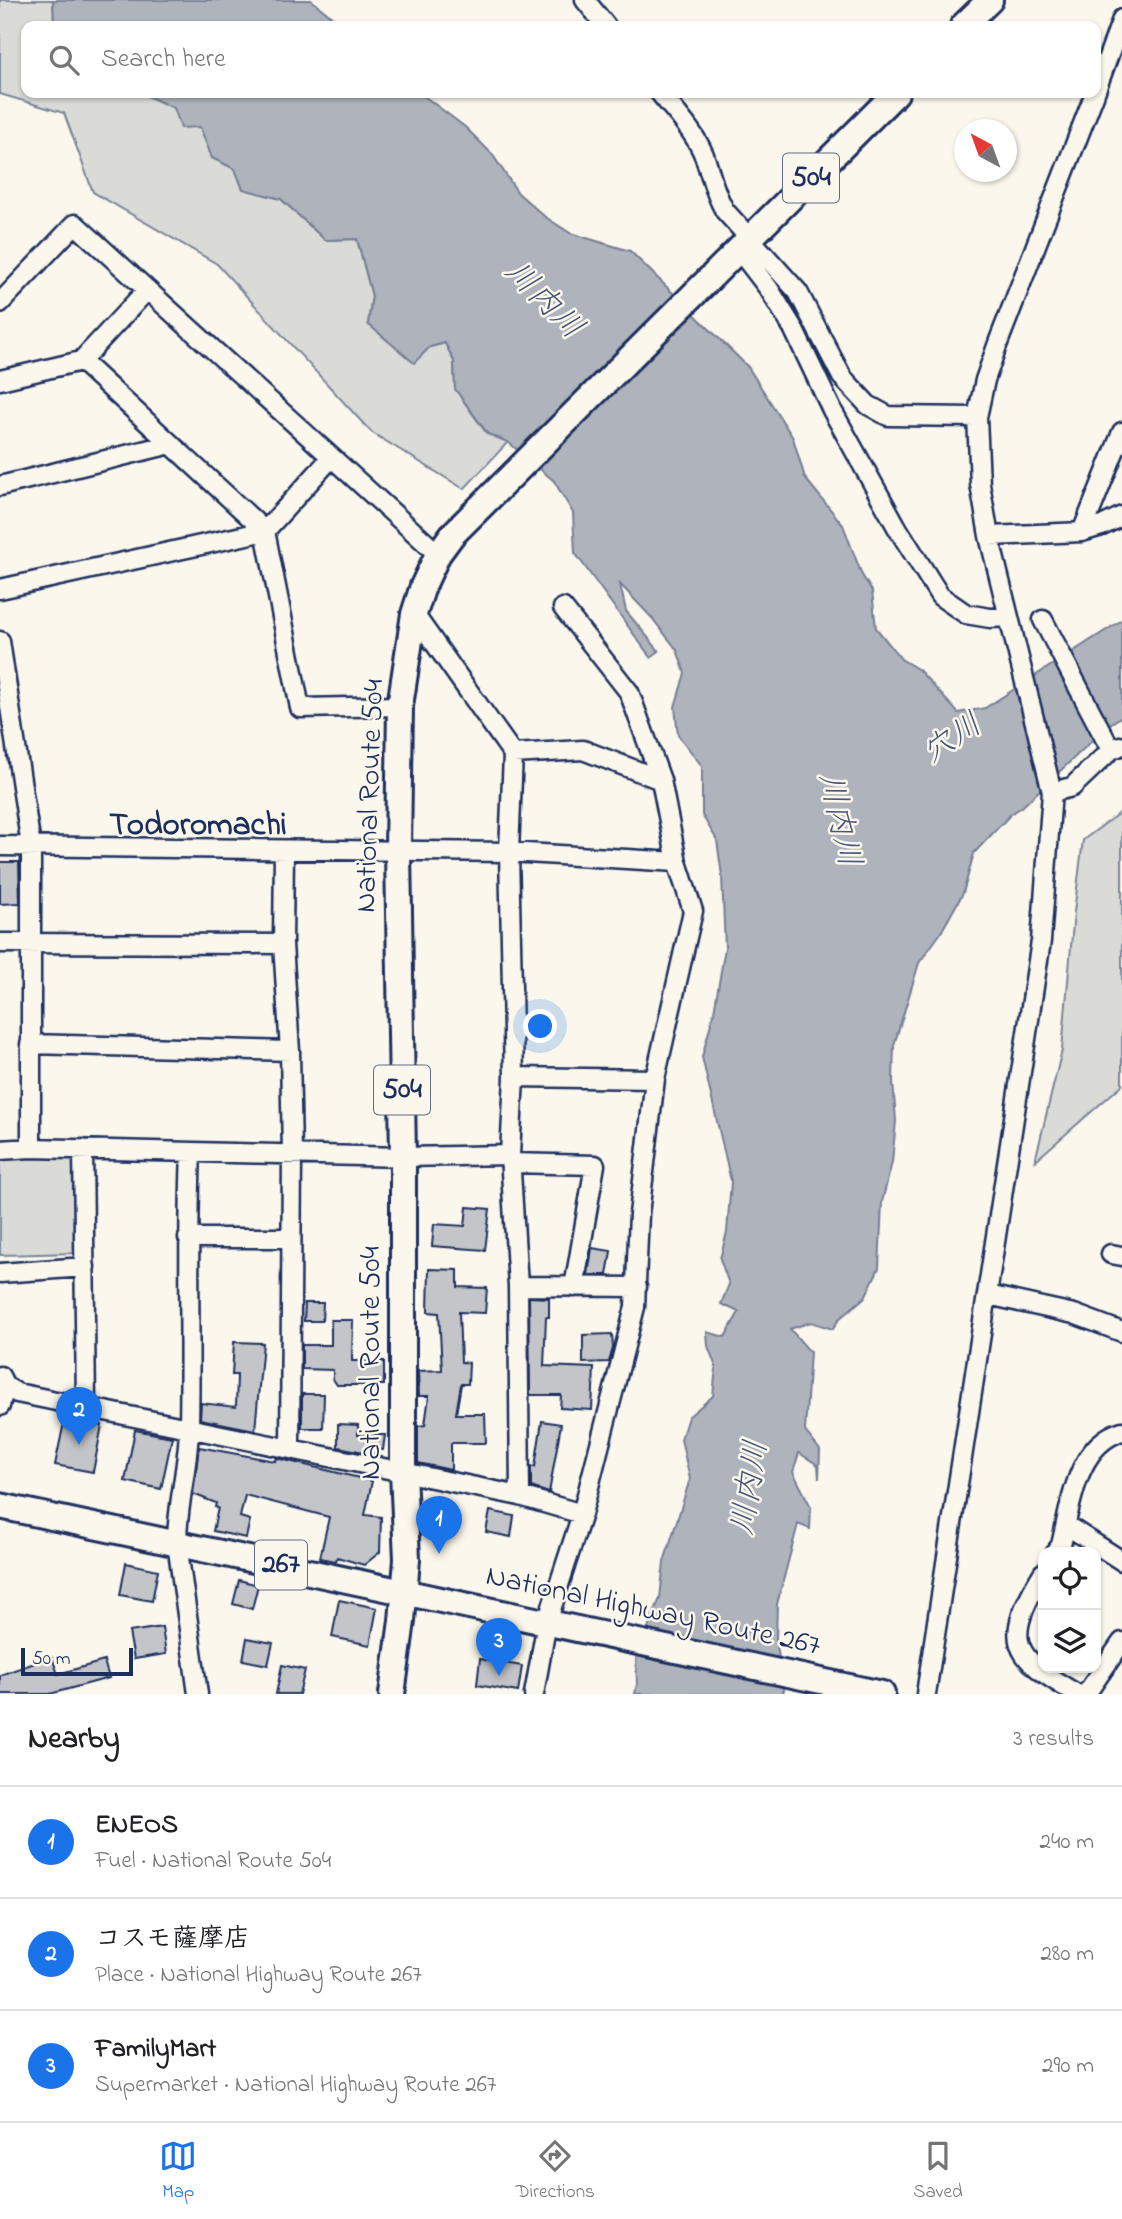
<!DOCTYPE html>
<meta charset="utf-8">
<style>
body{margin:0;font-family:"Indie Flower","Klee One",sans-serif;background:#f6f6f6;color:#202124}
.controls{position:absolute;right:21px;bottom:21px;display:grid;overflow:hidden;border-radius:14px;box-shadow:0 2px 5px #0004}
.controls button{width:63px;height:63px;display:grid;place-items:center;padding:0;border:0;border-bottom:2px solid #e0e0e0;background:#fff;color:#202124;font:35px sans-serif}
.compass{position:absolute;left:954px;top:119px;width:63px;height:63px;border-radius:50%;background:#fff;box-shadow:0 2px 5px #0004;rotate:319deg}
.scale{position:absolute;left:21px;bottom:18px;width:112px;box-sizing:border-box;padding-left:7px;border:4px solid #1b2f5e;border-top:0;font-size:19px;line-height:24px;white-space:nowrap;color:#1b2f5e;-webkit-text-stroke:5px #fbf7ec;paint-order:stroke}
.you{position:absolute;left:541px;top:1027px;width:24px;height:24px;margin:-18px;border:5px solid #fff;border-radius:50%;background:#1a73e8;box-shadow:0 0 0 10px #1a73e833}
.badge{display:grid;place-items:center;width:46px;height:46px;border-radius:50%;background:#1a73e8;color:#fff;font-size:23px;font-weight:700}
.pin{position:absolute;translate:-50% -58px;filter:drop-shadow(0 2px 4px #0008)}
.pin::after{content:'';position:absolute;top:37px;width:24px;height:21px;background:inherit;clip-path:polygon(0 0,100% 0,50% 100%)}
.list{margin:0;padding:0;list-style:none}
h2{display:flex;justify-content:space-between;align-items:center;height:91px;margin:0;padding:0 28px;font-size:30px}
h2 small{font-size:23px;font-weight:400;color:#757577}
.list li{display:grid;grid-template-columns:46px 1fr auto;gap:21px;align-items:center;box-sizing:border-box;height:112px;padding:0 28px;border-top:2px solid #e0e0e0}
.list b{display:block;font-size:26px;white-space:nowrap}
.list p{margin:0;font-size:23px;white-space:nowrap;color:#757577}
.list em{font-size:23px;font-style:normal;color:#757577}
.icon{flex:none;width:38px;height:38px;fill:none;stroke:currentColor;stroke-width:2;stroke-linecap:round;stroke-linejoin:round}
.map{position:relative;flex:none;width:1122px;height:1694px;overflow:hidden}
.search{position:absolute;background:#fff;box-shadow:0 2px 5px #0004;left:21px;right:21px;top:21px;height:77px;display:flex;align-items:center;gap:18px;box-sizing:border-box;padding:0 24px;border-radius:14px;color:#757577;font-size:26px}
.sheet{height:427px;background:#fff}
nav{display:flex;justify-content:space-around;align-items:center;box-sizing:border-box;height:98px;border-top:2px solid #e0e0e0;background:#fff;font-size:19px;color:#757577}
nav a{display:grid;justify-items:center;gap:4px}
nav .on{color:#1a73e8}
.map>svg:first-child{display:block}
</style>
<div class="map">
<svg width="1122" height="1694" viewBox="0 0 1122 1694">
<rect width="100%" height="100%" fill="#fbf7ec"/>
<filter id="ink" filterUnits="userSpaceOnUse"><feTurbulence type="fractalNoise" baseFrequency=".0143" numOctaves="2"/><feDisplacementMap in="SourceGraphic" scale="14" xChannelSelector="R" yChannelSelector="G"/><feConvolveMatrix kernelMatrix="1 2 1 2 8 2 1 2 1" color-interpolation-filters="sRGB"/></filter>
<g filter="url(#ink)">
<path fill="#dadad7" stroke="#7a849a" stroke-width="2" d="M0,0H53L54,20L65,26H26V93H141L174,108L200,127L212,158L235,169L243,189L281,199L325,240L357,239L372,296L368,324L390,341L430,347L445,343L454,361L455,389L487,434L508,442L464,489L371,432L217,264L93,192L64,113L0,94Z
M1122,811V1085L1035,1161L1062,1050L1074,912L1083,840Z
M34,1154L77,1157V1253L0,1255V1158Z"/>
<path fill="#afb3bb" stroke="#747e96" stroke-width="2" d="M53,0H311L343,26H65L54,21Z
M141,93H420L465,127L492,154L518,193L544,216L570,233L630,251L748,367L793,438L805,478L843,525L862,575L872,591L876,628L901,659L919,670L958,713L985,708L1122,620V716L1110,724L1023,806L1011,814L974,853L963,893L940,934L919,963L894,1045L893,1081L896,1121L892,1162L882,1202L879,1268L865,1297L839,1319L833,1329L811,1322L790,1329L810,1352L805,1431L820,1450L819,1479L818,1465L799,1453L793,1472L811,1507L810,1529L798,1524L777,1604L776,1639L784,1690L782,1694H635L637,1684L636,1659L660,1598L664,1562L690,1479L681,1439L688,1417L713,1396L716,1367L708,1346L707,1332L725,1337L739,1312L721,1304L729,1284L720,1259L727,1232L731,1181L702,1057L714,1012L725,948L722,876L717,840L702,815V766L678,735L675,707L685,673L677,650L652,618L620,584L626,611L659,651L651,658L575,553L573,513L554,481L508,442L488,434L455,389L454,361L445,343L430,347L414,363L368,324L372,296L357,239L325,240L281,199L243,189L235,169L212,158L200,127L181,128L174,108Z"/>
<path fill="#c3c5c9" stroke="#1b2f5e" stroke-width="2" d="M0,862H19L20,903L0,904Z
M467,1207L490,1209L485,1250L432,1246L434,1224L465,1226Z
M592,1248L611,1251L607,1275H588Z
M429,1269L458,1270V1287L487,1288L485,1313L459,1312L461,1362L469,1363L468,1384H461L456,1414H485L486,1443H451V1470L418,1463V1426L425,1425L429,1396H419L418,1371L442,1370L439,1313L428,1312Z
M529,1297L549,1298V1317H546L544,1366L594,1368L592,1410L560,1408L561,1395H530Z
M305,1303H323L322,1321H304Z
M331,1320H353L352,1361H384V1385H337L333,1379V1370L302,1369V1345H331Z
M612,1334L613,1348L609,1362L583,1363V1335Z
M234,1342L263,1343L255,1430L200,1419L201,1403L236,1407L237,1375H232Z
M302,1394H324L323,1428H302Z
M65,1418L102,1425L93,1472L55,1465Z
M542,1421L561,1424L549,1493L531,1487V1466L535,1467Z
M338,1424L358,1425V1435H385L383,1450H376V1454L369,1453L338,1447Z
M135,1430L172,1437L161,1489L125,1481Z
M199,1447L275,1461L276,1458L372,1481L365,1515L381,1517L380,1552L364,1565L337,1557L336,1561L320,1558L329,1517L245,1495L240,1517L250,1520L246,1538L213,1531L218,1508L215,1507L216,1503L193,1494Z
M490,1511L514,1516L511,1537L486,1532Z
M126,1563L158,1570L152,1601L120,1595Z
M239,1580L258,1585L252,1609L233,1604Z
M339,1600L377,1608L370,1645L332,1637Z
M162,1627L166,1654L134,1659L129,1632Z
M247,1638L273,1643L268,1665L243,1660Z
M52,1657L58,1674L104,1661L109,1678L50,1694H0V1675Z
M480,1659L522,1666L518,1692L477,1685Z
M282,1665L305,1670L299,1694H276Z"/>
<g fill="none" stroke-linecap="round" stroke-linejoin="round">
<defs>
<path id="minor" d="M585,0L606,26
M1096,90L1122,19
M660,93C676,113 694,131 704,155C711,174 714,193 725,211L798,292L842,377L868,405L888,416L977,417
M739,250L769,289L793,328L832,410L898,529L940,596L966,614L990,618L1009,617
M0,303L75,224L438,554
M81,361L265,531L300,708L400,706
M0,380L81,361L147,290
M0,486L171,444
M1082,532L1122,432
M989,536L1082,532L1102,526L1122,516
M0,589L265,531L331,458
M563,608L629,692L661,780
M414,614L513,754L509,852L514,1077L510,1155L518,1286L520,1496
M1043,620L1111,750
M0,641L31,846V1148
M513,754L583,750L661,780L677,862
M1052,792L1072,787L1111,750L1120,746
M0,846L509,852L677,862L693,911L655,1079L639,1214L635,1307L582,1514L547,1622L534,1694
M284,850L283,944L290,1051L292,1154L290,1449
M0,943L283,944
M30,1044L290,1051
M514,1077L655,1079
M83,1149L86,1406
M0,1150L31,1148L403,1157L510,1155
M191,1152C187,1243 191,1334 189,1425C189,1465 177,1503 177,1543L198,1694
M510,1163L595,1165L574,1287
M188,1238H290
M1111,1254L1122,1256
M0,1273L85,1267
M518,1286L637,1287
M988,1295L1074,1314L1122,1332
M0,1376L5,1386L17,1393L520,1496L582,1514
M0,1406L5,1386
M1066,1525L1122,1561
M1056,1552L1061,1545C1071,1505 1076,1445 1122,1431
M1043,1573C1002,1641 1011,1656 1077,1694
M926,1694L1041,941L1052,792L989,536L980,484L977,417L985,380L998,343L1095,93
M1086,1694L1122,1642"/>
<path id="highway" d="M963,26L990,0
M0,1506L882,1694
M392,1694L402,1621L407,1559L403,1472V1157L398,851L400,706L414,614L423,586L438,554L452,535L896,93"/>
</defs>
<use href="#minor" stroke="#1b2f5e" stroke-width="23"/>
<use href="#highway" stroke="#1b2f5e" stroke-width="30"/>
<use href="#minor" stroke="#fbf7ec" stroke-width="18"/>
<use href="#highway" stroke="#fbf7ec" stroke-width="24"/>
</g>
</g>
<g text-anchor="middle" dominant-baseline="central" stroke-width="5" stroke-linejoin="round" paint-order="stroke">
<g fill="#fbf7ec" stroke="#5e6b89" stroke-width="2">
<rect x="783" y="153.5" width="56" height="49" rx="5"/>
<rect x="374" y="1065.5" width="56" height="49" rx="5"/>
<rect x="255" y="1540.5" width="52" height="49" rx="5"/>
</g>
<g font-size="28" font-weight="bold" fill="#1b2f5e">
<text x="811" y="178">504</text>
<text x="402" y="1090">504</text>
<text x="281" y="1565">267</text>
</g>
<g font-size="30" fill="#1b2f5e" stroke="#fbf7ec">
<text transform="translate(371 796) rotate(-88)">National Route 504</text>
<text transform="translate(372 1363) rotate(-90)">National Route 504</text>
<text transform="translate(653 1612) rotate(12)">National Highway Route 267</text>
</g>
<g font-size="32" font-style="italic" fill="#47577a" stroke="#fbf7ec">
<text transform="translate(543 301) rotate(45)">川内川</text>
<text transform="translate(953 740) rotate(-34)">穴川</text>
<text transform="translate(838 820) rotate(77)">川内川</text>
<text transform="translate(751 1488) rotate(-81)">川内川</text>
</g>
<g font-size="33" font-weight="bold" fill="#1b2f5e" stroke="#fbf7ec">
<text x="198" y="826">Todoromachi</text>
</g>
</g>
</svg>
<div class="controls">
<button><svg class="icon" aria-label="locate" viewBox="0 0 24 24"><circle cx="12" cy="12" r="6"/><path d="M12 2v4M12 18v4M2 12h4M18 12h4"/></svg></button>
<button><svg class="icon" aria-label="layers" viewBox="0 0 24 24"><path d="M12 4l9 5-9 5-9-5zM3 14l9 5 9-5"/></svg></button>
</div>
<svg class="compass" viewBox="-18 -18 36 36"><path d="M0-13l5 13h-10z" fill="#e53935"/><path d="M0 13l5-13h-10z" fill="#757577"/></svg>
<div class="scale">50 m</div>
<div class="you"></div>
<div class="pin badge" style="left:439px;top:1554px">1</div>
<div class="pin badge" style="left:79px;top:1445px">2</div>
<div class="pin badge" style="left:499px;top:1676px">3</div>
<div class="search"><svg class="icon" aria-label="search" viewBox="0 0 24 24"><circle cx="10" cy="10" r="6"/><path d="M15 15l6 6"/></svg>Search here</div>
</div>
<section class="sheet">
<h2>Nearby<small>3 results</small></h2>
<ul class="list">
<li><span class="badge">1</span><div><b>ENEOS</b><p>Fuel · National Route 504</p></div><em>240 m</em></li>
<li><span class="badge">2</span><div><b>コスモ薩摩店</b><p>Place · National Highway Route 267</p></div><em>280 m</em></li>
<li><span class="badge">3</span><div><b>FamilyMart</b><p>Supermarket · National Highway Route 267</p></div><em>290 m</em></li>
</ul>
</section>
<nav>
<a class="on"><svg class="icon" aria-label="map" viewBox="0 0 24 24"><path d="M3 6l6-2 6 2 6-2v14l-6 2-6-2-6 2zM9 4v14M15 6v14"/></svg>Map</a>
<a><svg class="icon" aria-label="directions" viewBox="0 0 24 24"><path d="M12 3l9 9-9 9-9-9zM9 14v-3h6M13 9l2 2-2 2"/></svg>Directions</a>
<a><svg class="icon" aria-label="saved" viewBox="0 0 24 24"><path d="M7 4h10v16l-5-4-5 4z"/></svg>Saved</a>
</nav>
